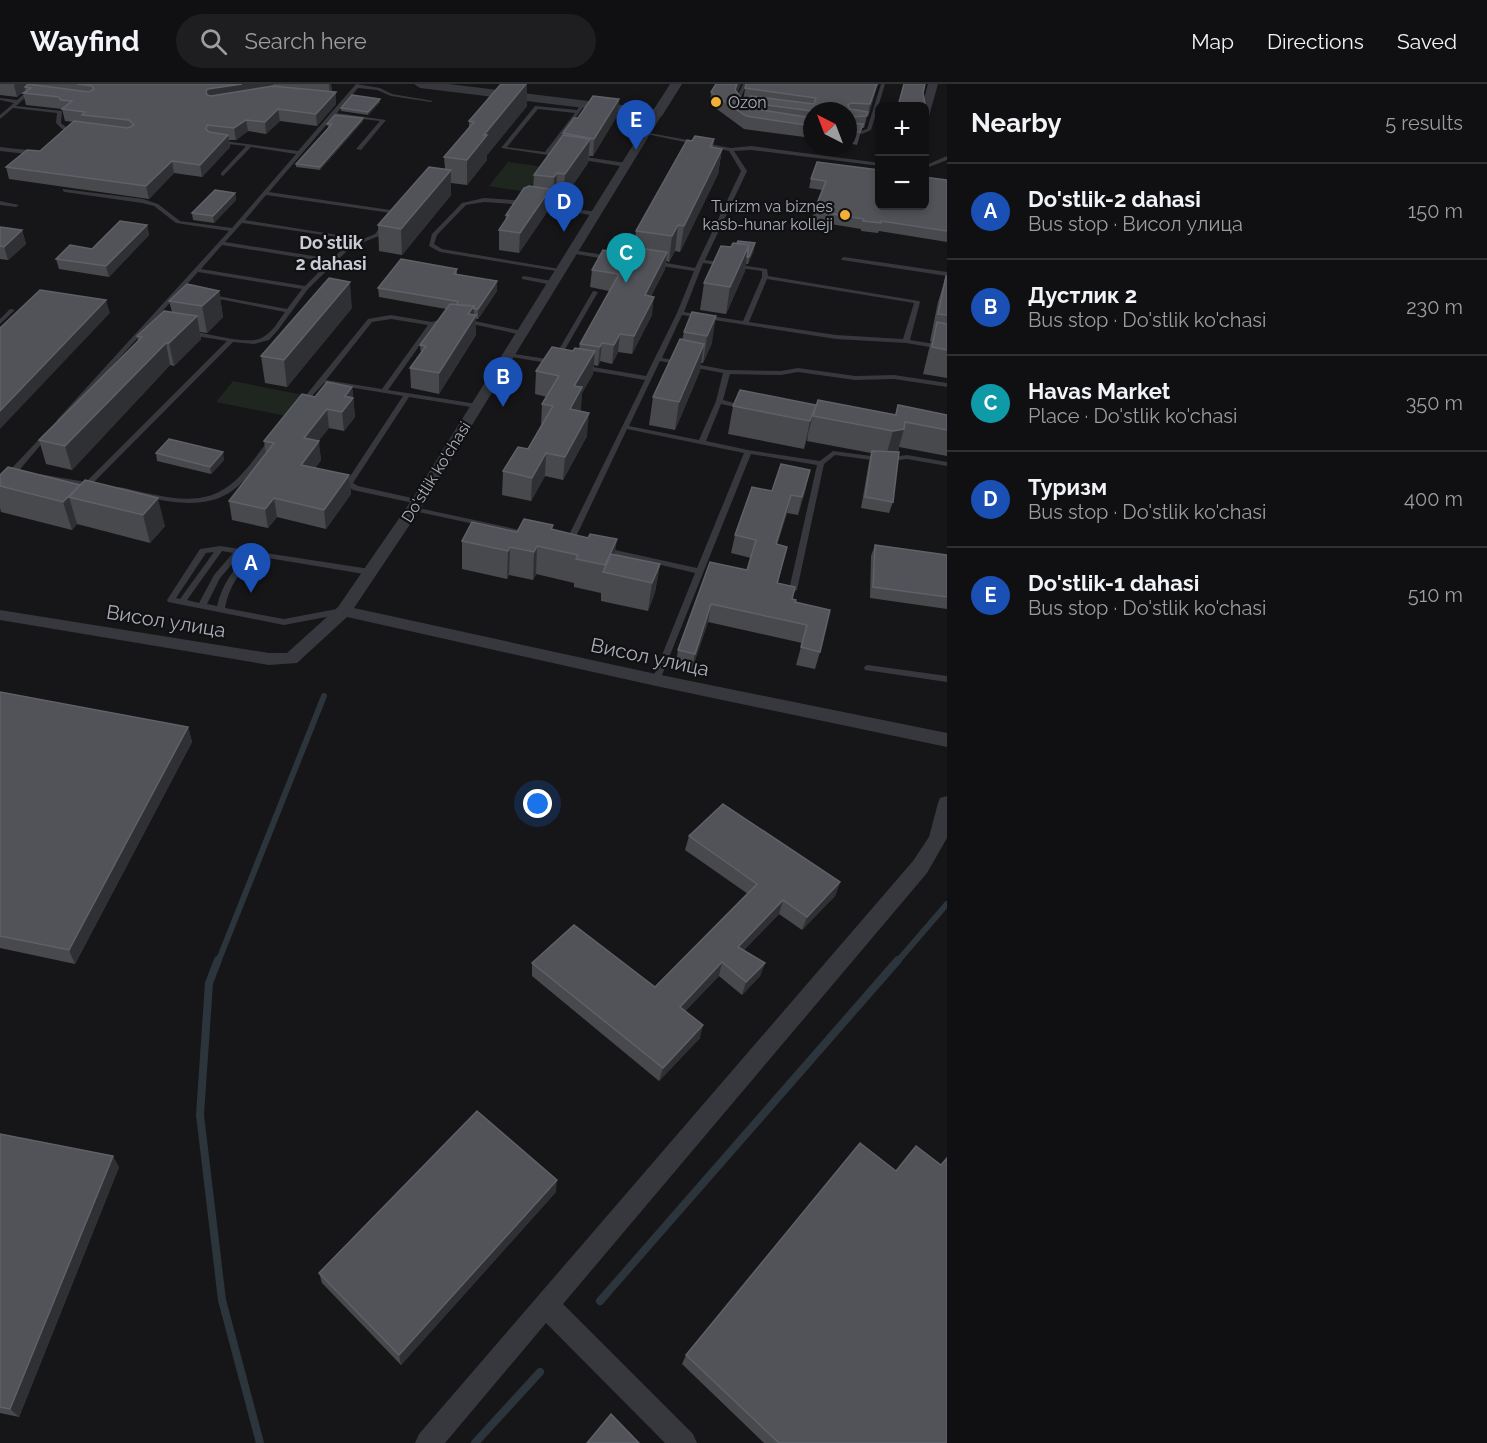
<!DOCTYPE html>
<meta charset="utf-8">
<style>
body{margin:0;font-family:Raleway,sans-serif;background:#1e1e20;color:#f1f3f6}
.controls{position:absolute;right:18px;top:18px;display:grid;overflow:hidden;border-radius:9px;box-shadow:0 3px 9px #0003}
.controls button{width:54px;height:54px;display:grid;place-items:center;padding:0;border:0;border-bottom:2px solid #303032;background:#101012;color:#f1f3f6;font:30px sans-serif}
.compass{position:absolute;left:803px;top:18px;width:54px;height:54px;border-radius:50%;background:#101012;box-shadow:0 3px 9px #0003;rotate:318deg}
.you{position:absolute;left:538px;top:720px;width:21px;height:21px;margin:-15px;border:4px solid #fff;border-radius:50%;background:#1a73e8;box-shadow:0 0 0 9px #1a73e833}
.badge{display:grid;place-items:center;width:39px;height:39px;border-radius:50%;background:#ea580c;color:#fff;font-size:20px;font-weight:700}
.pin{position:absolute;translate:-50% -50px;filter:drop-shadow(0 2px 3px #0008)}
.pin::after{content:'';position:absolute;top:32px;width:21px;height:18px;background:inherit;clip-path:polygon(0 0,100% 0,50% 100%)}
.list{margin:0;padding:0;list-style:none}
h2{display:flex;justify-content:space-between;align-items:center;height:78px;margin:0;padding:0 24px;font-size:26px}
h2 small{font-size:20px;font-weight:400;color:#9c9d9f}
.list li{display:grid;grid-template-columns:39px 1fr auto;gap:18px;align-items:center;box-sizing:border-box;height:96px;padding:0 24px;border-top:2px solid #303032}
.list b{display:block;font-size:22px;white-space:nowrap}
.list p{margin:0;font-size:20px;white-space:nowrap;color:#9c9d9f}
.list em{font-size:20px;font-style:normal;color:#9c9d9f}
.icon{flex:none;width:33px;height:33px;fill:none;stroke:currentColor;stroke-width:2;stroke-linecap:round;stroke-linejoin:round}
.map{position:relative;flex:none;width:947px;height:1359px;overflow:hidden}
header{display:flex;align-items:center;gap:36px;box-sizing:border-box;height:84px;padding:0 30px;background:#101012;border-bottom:2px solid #303032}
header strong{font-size:28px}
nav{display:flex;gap:33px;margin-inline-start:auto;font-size:21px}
.search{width:420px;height:54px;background:#1e1e20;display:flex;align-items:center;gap:15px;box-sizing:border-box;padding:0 21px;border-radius:33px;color:#9c9d9f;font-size:22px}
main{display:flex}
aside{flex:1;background:#101012}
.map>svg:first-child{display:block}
</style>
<header>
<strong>Wayfind</strong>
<div class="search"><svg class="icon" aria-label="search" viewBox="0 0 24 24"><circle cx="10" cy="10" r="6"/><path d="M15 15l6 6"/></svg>Search here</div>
<nav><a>Map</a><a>Directions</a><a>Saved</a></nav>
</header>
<main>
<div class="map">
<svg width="947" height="1359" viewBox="0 0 947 1359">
<rect width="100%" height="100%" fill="#161618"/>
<path fill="#1e261f" d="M508,78L545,83L526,108L489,102Z
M233,297L303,311L286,332L216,318Z"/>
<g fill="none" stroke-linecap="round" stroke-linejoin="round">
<path stroke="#2c353c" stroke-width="6" d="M218,878L324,612
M897,878L947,820"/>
<path stroke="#2c353c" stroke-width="8" d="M218,876L209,899L200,1031L222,1216L260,1359
M600,1217L898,876
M475,1359L540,1288"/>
<path fill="#37383d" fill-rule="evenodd" d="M35,0H40L16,22L62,27L61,39L66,43L79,45V47L62,45L56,39L57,29L13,24L0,35V31L14,19L0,16V14L17,16Z
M356,0L380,4L392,10L433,17L431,18L391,12L377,6L358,4L337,29L386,36L361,66L356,65L380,37L334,32L269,108L397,127V129L379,152L351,163L308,205L278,246L269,256L254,260L233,258L93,399L97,401L96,403L36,394L35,392L39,390L86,398L227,257L190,251L187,249L188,248C207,247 248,263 263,253C273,248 279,236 285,228L209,213L206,211L207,210L287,225L302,205L198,188L61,338H57V336L229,147L176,139L154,122L142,119L65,108L63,107V105L143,115L158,120L180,137L232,144L296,70L251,63L223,92L221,91V89L246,62L219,59L216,57L217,56L298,67ZM266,111L391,129L375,150L363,155L245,136ZM242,139L358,156L347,161L332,175L225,158ZM222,161L329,178L305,202L201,185Z
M743,0H747L740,15L741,22L739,23L737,22L736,15Z
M881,0H885L871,46L862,50L848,49V47H861L867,45Z
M580,21L584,22L550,69L561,71V73L501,64L535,22L577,26ZM538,25L575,29L545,68L507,63Z
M644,48L731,64L751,62L880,79V82L751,66L734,67L747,87L705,176L767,185L768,192L919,217L920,218L910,256L947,262V266L906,259L836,255L682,231L662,274L727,286L781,287L798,284L855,292L894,291L947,299V303L894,295L855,296L798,288L781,291L730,290L723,316L748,323L745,325L721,320L706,357L748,366L820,377L833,367L886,374L907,371L947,378V382L907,375L886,378L835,371L824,380L797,506L793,509L789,506L817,381L751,370L660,596L656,599L652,596L695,489L606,468L602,466L606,464L697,484L744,369L627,345L574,457L576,459L572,461H566L565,459L645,296L581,285L578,283L581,281L646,292L677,229L694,187L655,181L652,179L655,177L695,184L741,87L729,67L646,50H644ZM703,179L762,187V193L743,237L684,228ZM767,195L914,219L903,255L836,251L749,238ZM660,277L723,289L716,317L699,356L629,342Z
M0,63L36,67L39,69L36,71L0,67Z
M579,72L626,79L629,81L626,83L577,75L576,74Z
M947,72V76L924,85V82Z
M484,114L526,117L529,119L526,121L484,118L466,121L437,151L434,160L442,165L560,185L563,187L562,188L440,168L429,162L432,150L462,119Z
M0,117L19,121L16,123L0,121Z
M539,119L596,128L599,130L596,132L537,122L536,121Z
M639,145L644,146L628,174H624L623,173Z
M572,166L611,172L614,174L611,176L570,169V167Z
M844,173L947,188V192L842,176L841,175Z
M524,192L552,197L555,199L552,201L522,195V193Z
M593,207L598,208L560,274L555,275L554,274Z
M10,225L15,226L0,240V235Z
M391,231L432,238L448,233L451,235L434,241L388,306L477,320L480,322L477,324L409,313L353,399L358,402L421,416V420H418L353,406L345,400L403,312L324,299L303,322L301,323L298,321L368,235ZM391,235L428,241L382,305L326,296L372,238Z
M465,235L522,247L525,249L522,251L463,238V236Z
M508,269L553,276L556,278L553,280L506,272L505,271Z
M47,348L49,349V351L16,390H10V386L45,349Z
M273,352L276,354C263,372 250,394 232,407C199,430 154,414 119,407L115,405L119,403C151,409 194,425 224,405C244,393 257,370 271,353Z
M411,423H414L529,448L533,450L529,452L414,427H411Z
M220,462L370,485L374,488L370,491L256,472C240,487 229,502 225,524L284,535L342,524L346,527L342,530L284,541L168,518L167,516L200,465ZM222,467L233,469L214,491L199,519L187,516ZM214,468L180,515L176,514L206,469ZM241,470L248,471C233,485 222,501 217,522L207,520L220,494Z
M868,581L947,592V598L865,586L864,584L865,582Z"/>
<path fill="#37383d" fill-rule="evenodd" d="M928,0H938L929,32L924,35V22H922Z
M658,26L663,29L425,418L354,524L656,590L947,649V663L656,602L347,533L297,579L269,581L0,536V526L269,569H287L338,523L411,417L653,29Z
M947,712V754L927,789L563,1220L693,1350L697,1359H665L546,1239L445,1359H415L419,1350L913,777L929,753L938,719L940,714Z"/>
<path fill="#37383d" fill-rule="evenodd" d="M414,0H449L654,25L670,0H682L662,32L658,33L420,4Z"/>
</g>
<path fill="#47494d" d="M0,0H32L37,1L36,0H331L332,8L336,20L317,42L280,37L266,50L248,47L236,56H229L230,63L202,93L174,89L149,115L9,95L6,83L40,67L74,38L65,37L62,25L26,21L23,9L26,7L25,6L17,13L0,11Z
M501,0H527V22L487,71V76L467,101L451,99V111L402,171L379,167L378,141L445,85L444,73L469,44V37Z
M716,0H741L737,9L743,16L749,19V17L743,16L746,0H879L877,2L868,33L867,32L864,44H862L857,61L848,59V27H812V54L744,45L710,20L711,8Z
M380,15V18L368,31L341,27V24Z
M619,15L617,32L593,72H589L588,79L563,115L556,114L553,119L549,118V125L519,169L499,166V146L505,137L506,131L533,103L534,91L563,52V49L578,34Z
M363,37L320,86L296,83V80L329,43H328L327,40Z
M714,55L713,64L722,65L718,90L680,168L675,167L669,178L666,177L665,185L651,212L652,231L632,270L618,268L612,280L600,277L598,282L594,281L593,290L582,309L580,327L587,352L563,396L545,392L531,417L502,411L503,387L528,365L541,342L542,320L547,313L535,310L536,287L579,264L580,260L609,207L590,203L592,186L627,170L634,163L636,147L692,57Z
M811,95L947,96V158L879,147L878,149L861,147V145L812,137L814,127L822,106L809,104Z
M235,109L236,116L214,139L193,136L192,129Z
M147,141L149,151L109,193L59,185L56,175L92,165Z
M0,143L22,146L26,160L8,176L0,175Z
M754,166L748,180H746L745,187L726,230L700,226L704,199Z
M457,185V190L497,197V207L478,235H476V251L439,310L411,304L410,284L421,269L420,261L446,225L379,213L378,204Z
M946,192H947V294L923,290L931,257H930L938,218Z
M219,207L223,233L207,249L200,248L201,255L174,282L170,281L72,386L46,380L39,356L138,257L137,252L172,228L169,217Z
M352,224L287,303L265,299L261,272Z
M692,228L712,259L703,279H701L700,287L675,346L649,341L653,313L682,256L684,248Z
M352,303L355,333L344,347L329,344L318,357L321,376L315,384L349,391L351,410L326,445L277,433L268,444L232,436L229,417L266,370L264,357L315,313Z
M816,321L895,331L898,321L947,331V372L899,363L898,368L893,418L889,429L861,424L869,378L871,369L807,357L808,350L804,365L728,350L733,322Z
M156,369L224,376L211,390L157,377Z
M0,391L80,401L165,442L150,459L77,440L72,446L1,428L0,424Z
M806,404L798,431L787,429L777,461L787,463L778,499L795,518L820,568L815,585L796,581L802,559L708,538L691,588L675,584L678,566L710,478L747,486L751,474L731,469L735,451L772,407Z
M553,441L552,446L615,470L660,480L655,508L648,527L601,517V509L574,503V499L536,490L533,496L509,491L507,495L462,485V457L517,448Z
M875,461L947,471V525L870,514L871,472Z
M0,608L188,643L192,658L75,880L0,864Z
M689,752L840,798L835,812L802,846L779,830L744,866L765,879L760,892L742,911L719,892L685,927L700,954L659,997L532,892V879L655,903L748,810L685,766Z
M0,1050L119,1083L19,1333L0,1329Z
M941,1081L947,1359H764L682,1280L686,1271L896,1087Z
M556,1108L401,1281L322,1199L319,1189Z"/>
<path fill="#2f3033" d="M16,0H32L25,3V6L17,13L14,1Z
M242,0H273L274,7L208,19L206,7L208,5Z
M328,0H331L332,10L330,12L329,0Z
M526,0H527V22L487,71V76L467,101V76L484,51Z
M737,0H741L733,18L735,6Z
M877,0L875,10L868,33L870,20Z
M336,8V20L317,42L316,30Z
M380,15V18L368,31V28Z
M619,15L617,32L593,72L594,55Z
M278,25L280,37L266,50L265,38Z
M363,34V37L320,86V83Z
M246,36L248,47L236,56L234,44Z
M228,51L230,63L202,93L200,81Z
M590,55L588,79L563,115L565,90Z
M722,65L718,90L680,168L684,142Z
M172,77L174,89L149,115L146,102Z
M451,86V111L402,171L401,145Z
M557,89L556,114L553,119L554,93Z
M550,105L549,125L519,169L520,149Z
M235,109L236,116L214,139L213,132Z
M147,141L149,151L109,193L106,182Z
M678,141L675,167L669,178L672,152Z
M22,146L26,160L8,176L4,163Z
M755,159L754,166L748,180L749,173Z
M749,161L745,187L726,230L730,203Z
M667,168L665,185L643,229L645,211Z
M497,197V207L478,235V225Z
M350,198L352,224L287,303L284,276Z
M219,207L223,233L207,249L202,222Z
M654,213L652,231L632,270L634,252Z
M106,216L110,229L0,345V327Z
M474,222V235L476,231V251L439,310V289L468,230Z
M197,232L201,255L174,282L169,259Z
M716,232L712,259L703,279L707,252Z
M620,250L618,268L612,280L614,261Z
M166,259L170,281L72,386L65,362Z
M602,259L600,277L598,282L600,263Z
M704,260L700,287L675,346L679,318Z
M595,267L593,290L582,309L581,326L568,348L570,325L574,302Z
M352,303L355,333L344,347L342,328L345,312Z
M816,321L808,350L804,365L810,337Z
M327,325L329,344L306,373L304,354Z
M589,329L587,352L563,396L565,373Z
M904,345L897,370L886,372L893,347Z
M319,357L321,376L303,400L301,381Z
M223,368L224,376L211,390L210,383Z
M546,369L545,392L531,417L532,394Z
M810,386L806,404L798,431L802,413Z
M349,391L351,410L326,445L324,426Z
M791,411L787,429L772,478L776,460Z
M69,413L77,440L72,446L63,418Z
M158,414L165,442L150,459L143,431Z
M274,414L277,433L268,444L265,425Z
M617,455L613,483L604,489L605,481Z
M537,462L536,490L533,496L534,468Z
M510,463L509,491L507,495L508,467Z
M660,480L655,508L648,527L652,499Z
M711,520L708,538L691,588L695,570Z
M188,643L192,658L75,880L69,866Z
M840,798L835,812L802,846L807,833Z
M783,816L779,830L734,876L738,863Z
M722,878L719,892L677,936L680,923Z
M765,879L760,892L742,911L746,898Z
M703,941L700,954L659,997L663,984Z
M113,1072L119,1083L19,1333L10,1325Z
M557,1096L556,1108L401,1281L399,1271Z"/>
<path fill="#525359" stroke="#5f6168" stroke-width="1.5" d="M28,0L89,8L94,5L92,2L77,0H242L208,5L206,7L207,11L211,12L273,2L336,8L316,30L278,25L265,38L246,36L234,44L207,41L206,45L209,48L228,51L200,81L172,77L146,102L6,83L27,66L40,67L74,37L128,44L134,41L129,36L82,31L85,28L62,25L72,17L61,16L59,13L23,9L31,4L25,3Z
M501,0H526L484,51H487L467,76L444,73L474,38L469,37Z
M716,0H737L735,6L743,16L762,26L812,34V42L746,32L711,8Z
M746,0H877L870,20L851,19L848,21L850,25L868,28L866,32L851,33L848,35L851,39L863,40L860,48L848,47V27H812L767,21L750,12L814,20L816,14L745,4Z
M904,0H925L923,9L925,20L924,22H898Z
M352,11L380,15L368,28L341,24Z
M593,12L619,15L594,55L563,49L574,34H578Z
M335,31L363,34L320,83L296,80L332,40H327Z
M563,51L590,55L565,90L557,89L554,93L534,91Z
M695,52L714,55L710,63L722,65L684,142L678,141L672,152L636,147L687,56L692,57Z
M817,78L879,86V122H924V93L947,96V147L881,137V139L863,137L864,135L814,127L826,97L811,95Z
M429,83L451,86L401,145L378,141Z
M529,102L550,105L520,149L499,146L509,131H506L524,104Z
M215,106L235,109L213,132L192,129Z
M120,137L147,141L106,182L56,175L70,161L92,165Z
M0,143L22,146L4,163L0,162Z
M738,157L755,159L749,173H747L749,161L737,159Z
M733,159L749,161L730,203L704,199L721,162L731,163Z
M631,163L667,168L645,211L654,213L634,252L620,250L614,261L602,259L600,263L580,260L619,190L592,186L603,166L627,170Z
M401,175L457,185L454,190L497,197L478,225H474V222L457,221L458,218L455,217L378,204Z
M946,192H947V231L938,230Z
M329,194L350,198L284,276L261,272Z
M187,200L219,207L202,222L169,217Z
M40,206L106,216L0,327V244Z
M450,220L474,222L468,230L476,231L439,289L410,284L426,262L420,261Z
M164,227L197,232L169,259H166L65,362L39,356L142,253L137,252Z
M692,228L716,232L707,252L684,248Z
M937,238L947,240V266L932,263Z
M680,255L704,260L679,318L653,313Z
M552,263L573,267L575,264L595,267L574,302L582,303L570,325L589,329L565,373L546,369L532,394L503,387L518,363L528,365L553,322L542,320L559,292L536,287Z
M327,298L352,303L345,312L353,314L342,328L327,325L304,354L319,357L301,381L349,391L324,426L274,414L265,425L229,417L274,359L264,357L302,310L315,313Z
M740,306L816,321L810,337L733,322Z
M818,316L896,331L898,321L947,331V346L905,338L904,345L893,347L813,332Z
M169,355L223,368L210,383L156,369Z
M872,367L899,368L893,418L865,413Z
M781,380L810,386L802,413L791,411L776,460L787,463L777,499L795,503L792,515L796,516L795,518L830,526L820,568L801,563L807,541L711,520L695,570L678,566L710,478L747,486L756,456L735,451L752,403L772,407Z
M8,383L80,401L63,418L0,402V391Z
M85,396L158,414L143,431L69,413Z
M524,435L553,441L551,445L588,454L590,450L617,455L605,481L576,475L578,471L537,462L534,468L510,463L508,467L462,457L472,438L517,448Z
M875,461L947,471V513L873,503Z
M611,470L660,480L652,499L603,488Z
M0,608L188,643L69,866L0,852Z
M723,720L840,798L807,833L783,816L738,863L765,879L746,898L722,878L680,923L703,941L663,984L532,879L574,841L655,903L757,800L689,752Z
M477,1027L557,1096L399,1271L319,1189Z
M0,1050L113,1072L10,1325L0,1323Z
M860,1059L896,1087L916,1062L941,1081L947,1074V1359H779L686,1271Z
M611,1330L639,1359H587Z"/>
<g fill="#f2b134" stroke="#111113" stroke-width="2">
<circle cx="716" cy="18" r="6"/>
<circle cx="845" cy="131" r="6"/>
</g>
<g text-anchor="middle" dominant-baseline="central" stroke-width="4.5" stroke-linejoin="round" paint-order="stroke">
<g font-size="16" fill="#a8adb8" stroke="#111113" text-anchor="start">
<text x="728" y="18">Ozon</text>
<text x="833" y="122" text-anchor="end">Turizm va biznes<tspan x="833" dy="18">kasb-hunar kolleji</tspan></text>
</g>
<g font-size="16" fill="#a8adb8" stroke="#111113">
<text transform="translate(436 388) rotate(-58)">Do'stlik ko'chasi</text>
</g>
<g font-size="18" font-weight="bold" fill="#c9ccd4" stroke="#111113">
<text x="331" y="158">Do'stlik<tspan x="331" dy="21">2 dahasi</tspan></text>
</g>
<g font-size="20" fill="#a8adb8" stroke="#111113">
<text transform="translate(166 537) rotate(9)">Висол улица</text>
<text transform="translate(650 573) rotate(12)">Висол улица</text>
</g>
</g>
</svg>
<div class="controls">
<button>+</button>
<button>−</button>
</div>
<svg class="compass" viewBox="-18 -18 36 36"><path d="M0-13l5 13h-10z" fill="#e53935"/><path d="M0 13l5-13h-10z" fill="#9c9d9f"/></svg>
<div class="you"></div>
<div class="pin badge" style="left:251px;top:509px;background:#1a4fb4">A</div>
<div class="pin badge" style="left:503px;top:323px;background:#1a4fb4">B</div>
<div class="pin badge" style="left:626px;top:199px;background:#0f9aa8">C</div>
<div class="pin badge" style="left:564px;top:148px;background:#1a4fb4">D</div>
<div class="pin badge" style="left:636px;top:66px;background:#1a4fb4">E</div>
</div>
<aside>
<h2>Nearby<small>5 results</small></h2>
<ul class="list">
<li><span class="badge" style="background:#1a4fb4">A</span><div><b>Do'stlik-2 dahasi</b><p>Bus stop · Висол улица</p></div><em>150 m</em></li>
<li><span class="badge" style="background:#1a4fb4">B</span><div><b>Дустлик 2</b><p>Bus stop · Do'stlik ko'chasi</p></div><em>230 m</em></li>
<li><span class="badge" style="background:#0f9aa8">C</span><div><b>Havas Market</b><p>Place · Do'stlik ko'chasi</p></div><em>350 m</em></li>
<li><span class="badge" style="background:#1a4fb4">D</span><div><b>Туризм</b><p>Bus stop · Do'stlik ko'chasi</p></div><em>400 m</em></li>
<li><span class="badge" style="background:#1a4fb4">E</span><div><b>Do'stlik-1 dahasi</b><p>Bus stop · Do'stlik ko'chasi</p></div><em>510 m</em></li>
</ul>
</aside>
</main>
